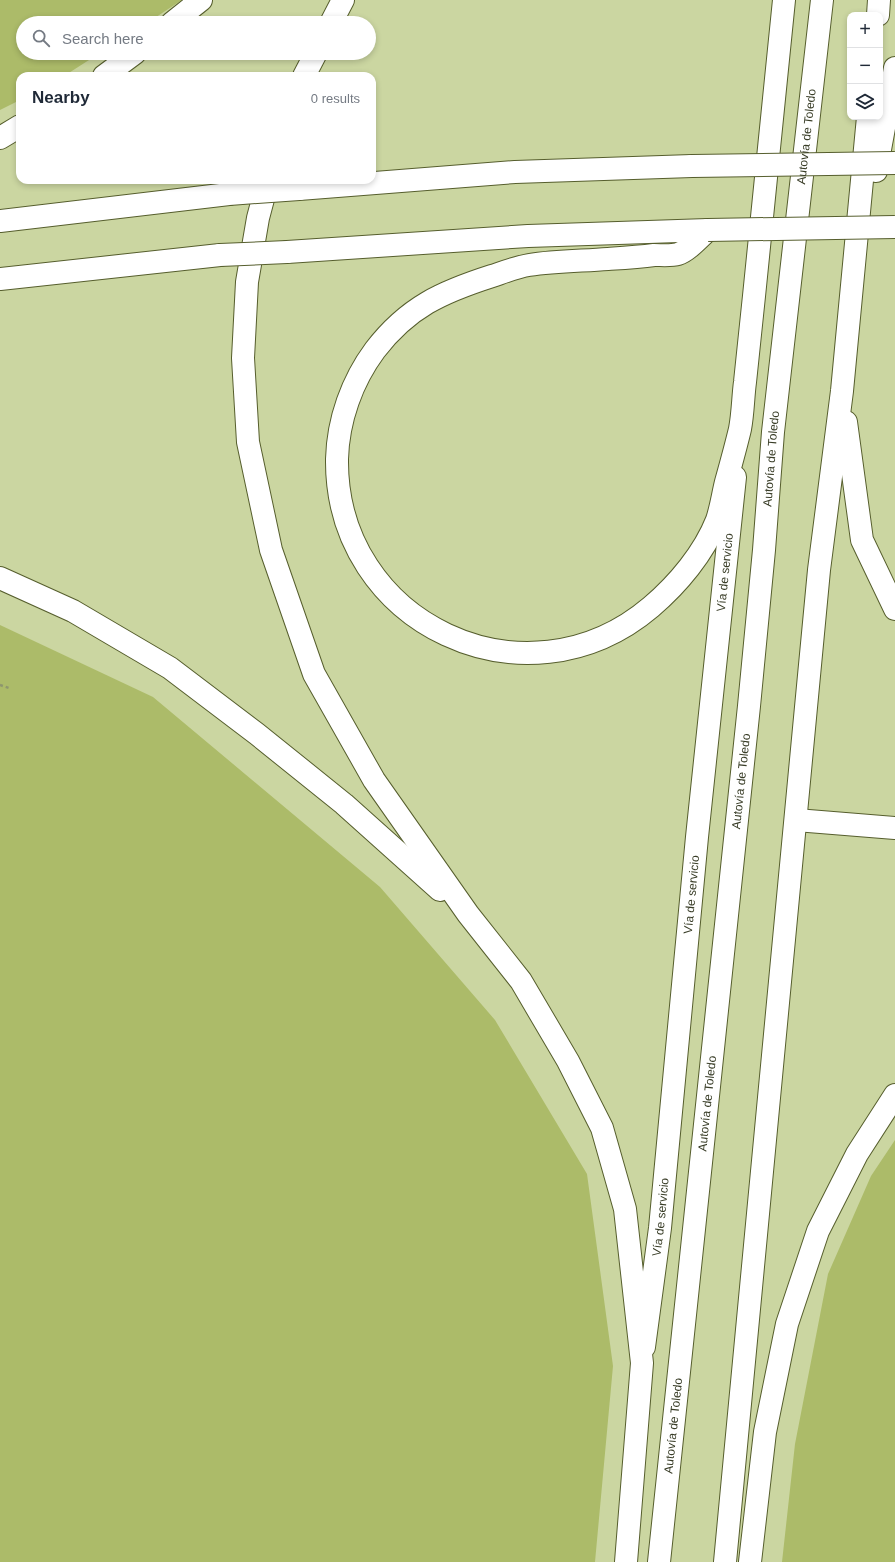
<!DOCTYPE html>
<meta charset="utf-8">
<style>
body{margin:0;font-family:Arial,sans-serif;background:#f2f2f3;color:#1f2937}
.controls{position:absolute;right:12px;top:12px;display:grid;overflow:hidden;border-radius:8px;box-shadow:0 2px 6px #0003}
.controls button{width:36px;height:36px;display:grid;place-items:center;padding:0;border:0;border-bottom:1px solid #e0e1e3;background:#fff;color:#1f2937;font:20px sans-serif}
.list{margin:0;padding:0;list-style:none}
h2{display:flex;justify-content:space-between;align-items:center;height:52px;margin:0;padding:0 16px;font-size:17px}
h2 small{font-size:13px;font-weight:400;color:#747a83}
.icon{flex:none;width:22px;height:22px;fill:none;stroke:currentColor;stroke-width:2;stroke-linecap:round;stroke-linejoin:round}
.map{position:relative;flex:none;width:895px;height:1562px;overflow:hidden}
.search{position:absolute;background:#fff;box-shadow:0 2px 6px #0003;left:16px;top:16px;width:360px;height:44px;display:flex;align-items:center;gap:10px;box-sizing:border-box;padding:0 14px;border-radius:22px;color:#747a83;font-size:15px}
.panel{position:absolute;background:#fff;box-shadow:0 2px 6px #0003;left:16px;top:72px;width:360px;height:112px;border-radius:12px}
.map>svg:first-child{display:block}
</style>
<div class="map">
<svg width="895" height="1562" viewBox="0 0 895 1562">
<rect width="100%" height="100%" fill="#cbd6a1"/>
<path fill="#acbb69" d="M0,0H182L147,23H23V53H100L64,76H20V100L0,110Z
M0,625L153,697L380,887L495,1020L587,1174L613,1366L595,1562H0Z
M895,1140V1562H782L795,1444L828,1274L871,1176Z"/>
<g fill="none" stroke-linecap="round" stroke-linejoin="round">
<defs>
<g id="minor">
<path d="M796,820L895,828"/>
<path id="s1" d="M644,1347L660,1228L697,837L735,477"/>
</g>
<g id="highway">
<path d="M878,15L879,0"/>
<path d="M172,23L201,0"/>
<path d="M331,23L343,0"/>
<path d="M104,76L135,53"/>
<path d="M304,76L316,53"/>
<path d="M0,138L20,126"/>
<path d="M876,171L895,68"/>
<path d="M268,180L258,218L247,282L243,358L248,442L271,550L314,674L374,780L468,914L521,981L568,1061L602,1128L625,1209L642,1363L626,1562"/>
<path d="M299,189L515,172L692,166"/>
<path d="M0,221L229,194"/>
<path d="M708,230C700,237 688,251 678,254C671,256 662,255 654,255C639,257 623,258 608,259C582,261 555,261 529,265C517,267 504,272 492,276C442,292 408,307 375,350C352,381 338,420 337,459C335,624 526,713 651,607C678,584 704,553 717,520C721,508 723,494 726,482C731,464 736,446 740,429C743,413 743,397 745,382C748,353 751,325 754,296C764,197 774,99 784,0"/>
<path d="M287,252L528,236L708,230"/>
<path d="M0,279L220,255"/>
<path d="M846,422L862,540L895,609"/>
<path d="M0,578L73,611L170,668L257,734L344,804L440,890"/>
<path id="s2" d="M659,1562L749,706L764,550L773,432L822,0"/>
<path d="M725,1562L819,570L842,391L868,117"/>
<path d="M750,1562L765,1432L787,1324L818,1231L857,1154L895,1095"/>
</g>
</defs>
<use href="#minor" stroke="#565e2d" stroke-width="24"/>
<use href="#highway" stroke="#565e2d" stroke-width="24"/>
<path stroke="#8e966e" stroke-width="2.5" stroke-dasharray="3 3" stroke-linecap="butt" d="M0,685L9,688"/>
<use href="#minor" stroke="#fff" stroke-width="22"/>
<use href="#highway" stroke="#fff" stroke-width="22"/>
<defs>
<path id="highway-bridge" d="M692,166L895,163
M229,194L299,189
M708,230L895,227
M220,255L287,252"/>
</defs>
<use href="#highway-bridge" stroke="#565e2d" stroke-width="24" stroke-linecap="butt"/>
<use href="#highway-bridge" stroke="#fff" stroke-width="22"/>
</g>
<g text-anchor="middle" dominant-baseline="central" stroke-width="3.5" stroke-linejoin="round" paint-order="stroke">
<g font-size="12" fill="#393d27" stroke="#cbd6a1">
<text stroke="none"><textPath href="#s2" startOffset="1433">Autovía de Toledo</textPath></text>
<text stroke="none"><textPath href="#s2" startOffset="1109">Autovía de Toledo</textPath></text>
<text stroke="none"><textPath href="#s1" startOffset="779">Vía de servicio</textPath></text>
<text stroke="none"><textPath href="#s2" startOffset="785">Autovía de Toledo</textPath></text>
<text stroke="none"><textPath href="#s1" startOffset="455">Vía de servicio</textPath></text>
<text stroke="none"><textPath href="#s2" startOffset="461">Autovía de Toledo</textPath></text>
<text stroke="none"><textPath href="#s1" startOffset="131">Vía de servicio</textPath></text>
<text stroke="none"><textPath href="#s2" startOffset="137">Autovía de Toledo</textPath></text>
</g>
</g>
</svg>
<div class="controls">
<button>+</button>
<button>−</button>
<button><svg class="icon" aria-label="layers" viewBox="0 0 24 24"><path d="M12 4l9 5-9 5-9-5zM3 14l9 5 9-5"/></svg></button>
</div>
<div class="search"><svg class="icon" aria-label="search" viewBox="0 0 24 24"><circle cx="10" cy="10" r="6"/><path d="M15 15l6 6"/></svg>Search here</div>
<section class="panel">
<h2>Nearby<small>0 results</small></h2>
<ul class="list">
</ul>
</section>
</div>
